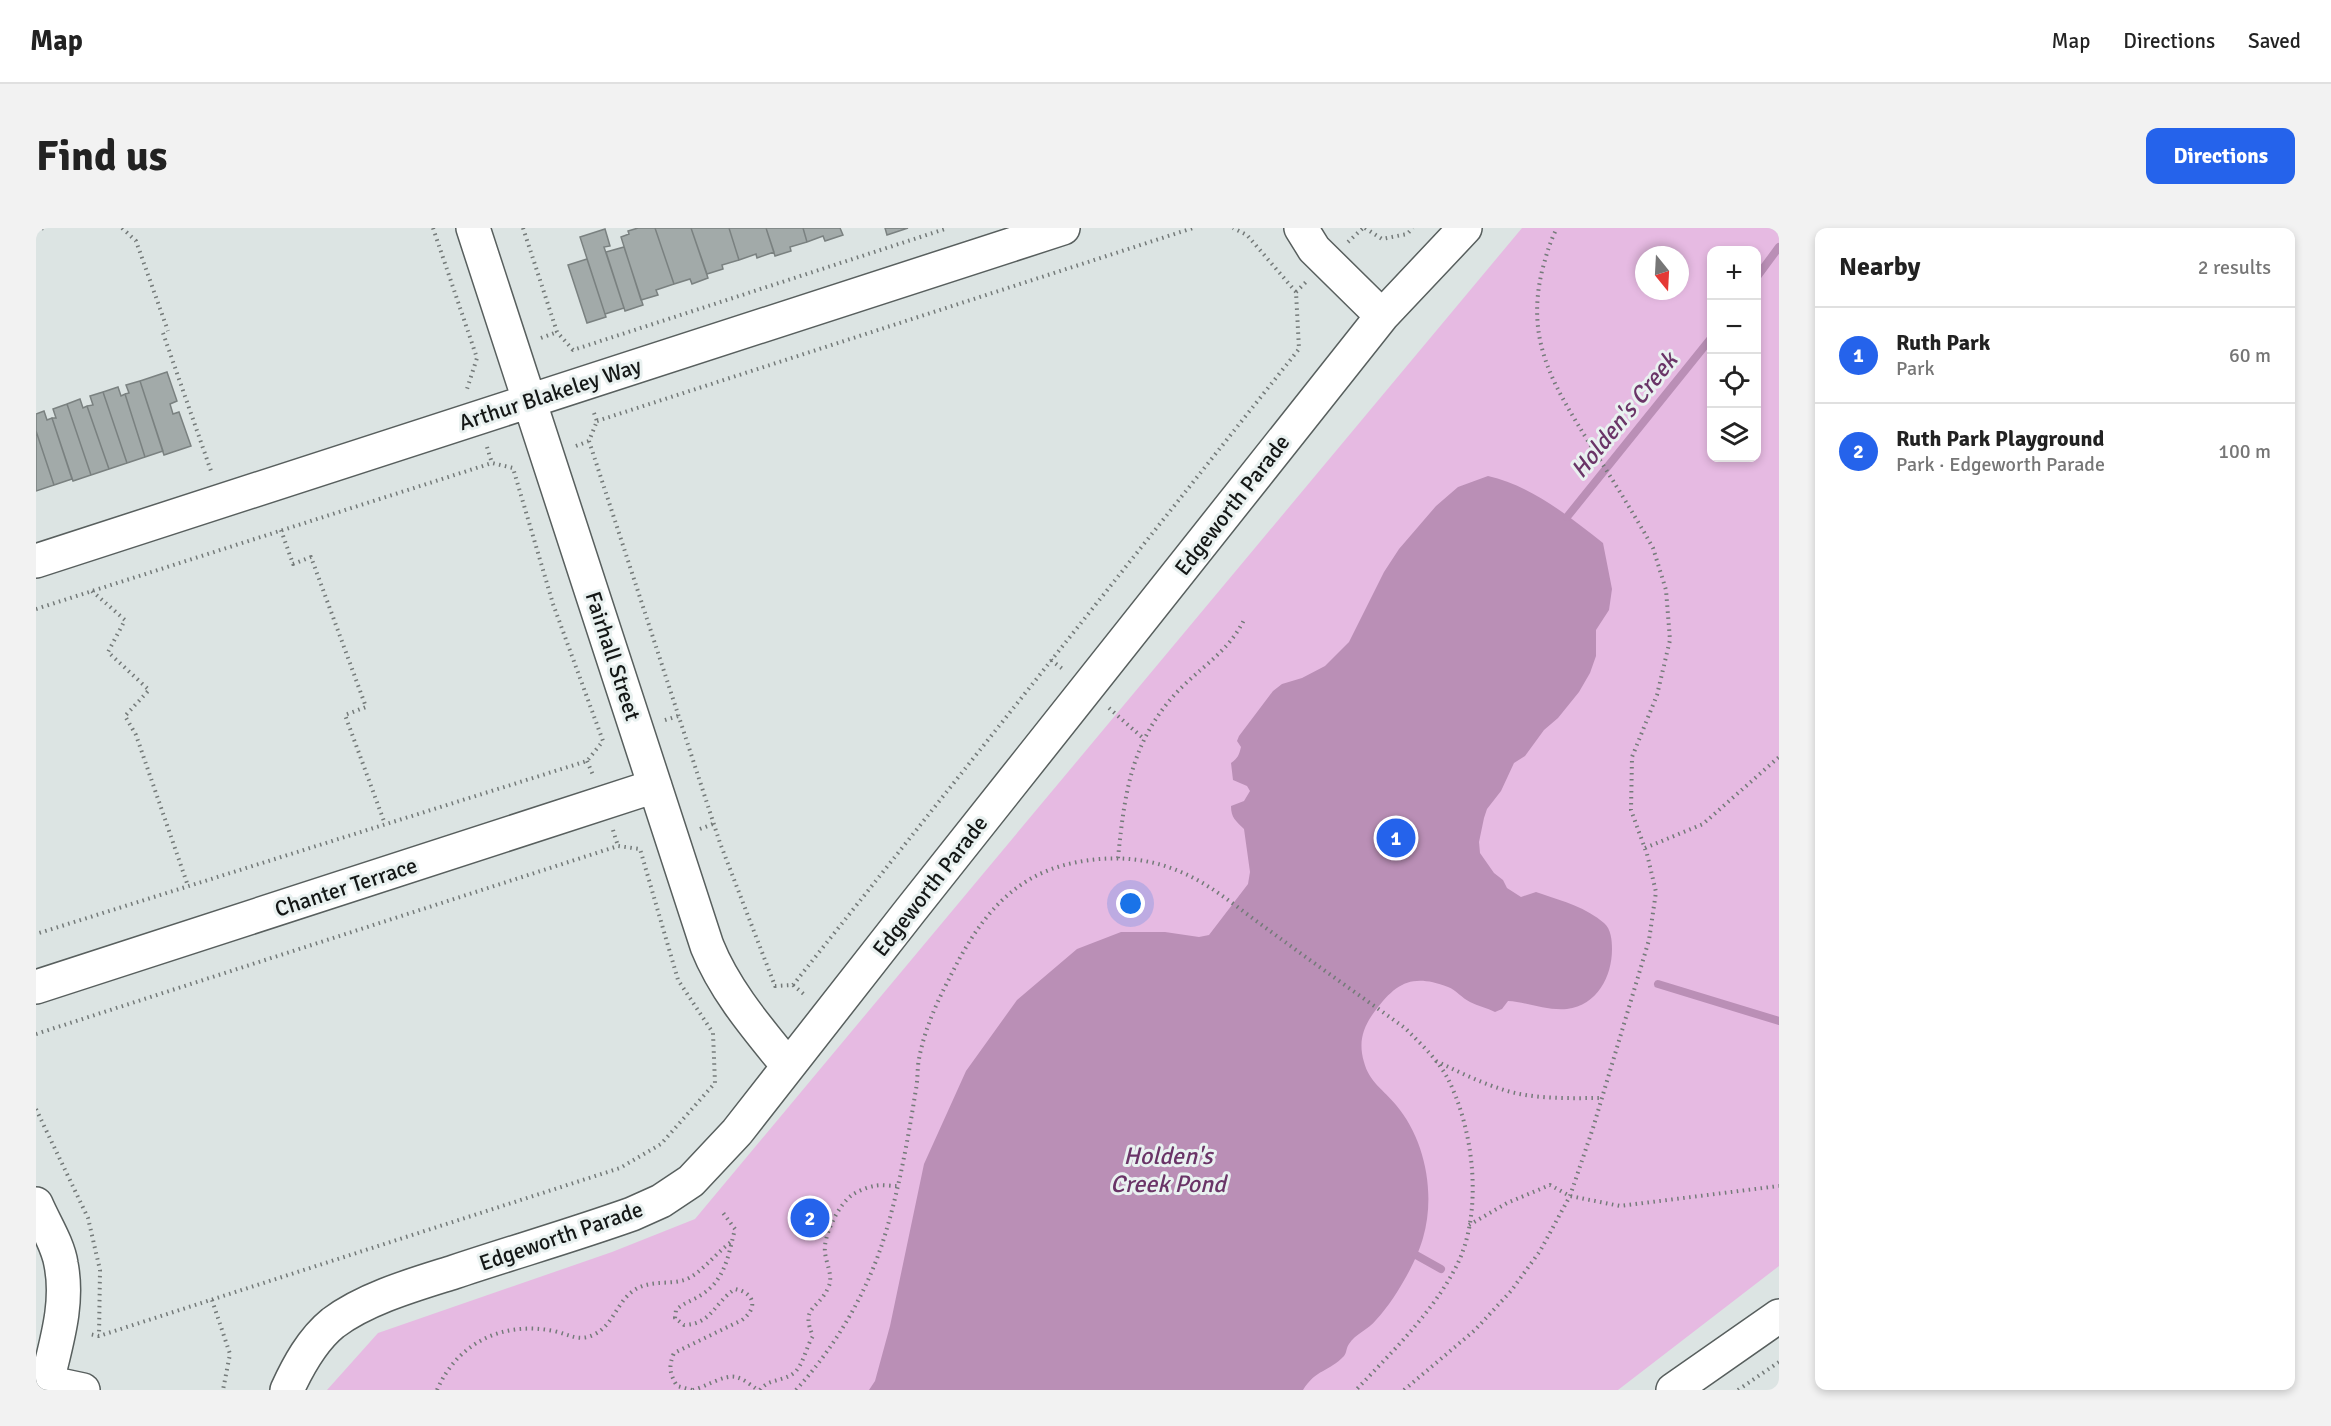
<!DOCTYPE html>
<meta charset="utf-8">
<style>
body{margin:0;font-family:Signika,sans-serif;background:#f2f2f2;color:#222}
.controls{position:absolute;right:18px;top:18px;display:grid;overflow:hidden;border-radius:12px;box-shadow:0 3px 9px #0003}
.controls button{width:54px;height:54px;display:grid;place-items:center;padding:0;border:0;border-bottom:2px solid #e0e0e0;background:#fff;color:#222;font:30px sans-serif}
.compass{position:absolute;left:1599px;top:18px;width:54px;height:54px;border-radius:50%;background:#fff;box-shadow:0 3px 9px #0003;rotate:162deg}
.you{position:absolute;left:1095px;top:676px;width:21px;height:21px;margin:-15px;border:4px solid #fff;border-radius:50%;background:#1a73e8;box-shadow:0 0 0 9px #1a73e833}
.badge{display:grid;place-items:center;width:39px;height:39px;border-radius:50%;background:#2563eb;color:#fff;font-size:20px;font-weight:700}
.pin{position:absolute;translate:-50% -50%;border:3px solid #fff;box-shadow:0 2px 6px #0006}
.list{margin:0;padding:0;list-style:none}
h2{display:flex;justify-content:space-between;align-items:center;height:78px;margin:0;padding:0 24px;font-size:26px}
h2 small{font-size:20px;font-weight:400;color:#767676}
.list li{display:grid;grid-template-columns:39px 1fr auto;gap:18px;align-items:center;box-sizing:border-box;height:96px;padding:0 24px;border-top:2px solid #e0e0e0}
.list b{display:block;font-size:22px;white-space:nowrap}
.list p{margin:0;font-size:20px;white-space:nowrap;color:#767676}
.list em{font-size:20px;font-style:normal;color:#767676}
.icon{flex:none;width:33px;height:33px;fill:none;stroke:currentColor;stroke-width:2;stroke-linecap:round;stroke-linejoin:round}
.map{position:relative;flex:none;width:1743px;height:1162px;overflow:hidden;border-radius:12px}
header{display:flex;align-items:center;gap:36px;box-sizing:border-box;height:84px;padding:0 30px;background:#fff;border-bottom:2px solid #e0e0e0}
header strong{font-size:28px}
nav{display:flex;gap:33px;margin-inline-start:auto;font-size:21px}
.intro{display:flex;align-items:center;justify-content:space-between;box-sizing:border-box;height:144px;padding:0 36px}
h1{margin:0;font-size:42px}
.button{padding:15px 27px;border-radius:12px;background:#2563eb;color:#fff;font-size:21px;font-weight:700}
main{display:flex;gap:36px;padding:0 36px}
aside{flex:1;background:#fff;border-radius:12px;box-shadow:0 3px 9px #0003}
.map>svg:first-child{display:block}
</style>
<header>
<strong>Map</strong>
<nav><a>Map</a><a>Directions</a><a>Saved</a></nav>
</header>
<div class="intro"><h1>Find us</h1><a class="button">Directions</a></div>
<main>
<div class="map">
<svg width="1743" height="1162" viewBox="0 0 1743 1162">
<rect width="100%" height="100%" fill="#dce4e3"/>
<path fill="#e6bae2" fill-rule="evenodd" d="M1486,0H1743V1038L1582,1162H291L342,1105L576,1024L659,991ZM1676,22H1720V230H1676ZM1608,27H1644V63H1608Z"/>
<path fill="#ba8fb6" d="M1452,248C1494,257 1534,289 1567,315L1576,361L1573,382L1560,402V428L1554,445L1543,464L1522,490L1508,502L1489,528L1478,535L1465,563L1451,581L1448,590L1443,614L1444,625L1458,645L1467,652L1471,660L1485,669L1500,664L1506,666C1527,673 1551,680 1568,695C1575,701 1576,712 1576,721C1576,749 1561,777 1531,781C1511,783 1491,774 1472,773L1466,781L1459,784C1451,780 1442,778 1434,774C1426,770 1420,762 1412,759C1376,745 1360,755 1339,783C1327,799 1322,814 1328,834C1333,854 1348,862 1360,877C1389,911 1400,966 1387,1010C1380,1035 1358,1073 1340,1092C1333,1101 1319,1106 1313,1116C1310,1120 1311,1124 1308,1128C1293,1144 1280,1141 1267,1162H833L839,1153L854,1098L888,936L930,843L981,772L1041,721L1085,704H1129L1163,709L1173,707L1212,656L1214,644L1208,601C1200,593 1195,590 1195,578L1208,573L1214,563L1211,558L1197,552L1195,535C1202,530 1203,527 1205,519L1201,513L1203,508L1237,463L1246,456L1266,450L1289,438L1313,414L1348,344L1363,321L1400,278L1422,259Z"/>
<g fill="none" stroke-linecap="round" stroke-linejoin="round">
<path stroke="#ba8fb6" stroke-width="8" d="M1720,50L1743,19
M1531,289L1676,109
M1622,756L1743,793
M1380,1027L1405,1041"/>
</g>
<path fill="#a2aaa9" stroke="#7a8180" stroke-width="1.5" d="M602,0H619L638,56L620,62L622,67L605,72L585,9L593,6L592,3Z
M619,0H655L672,50L656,56L654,51L638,56Z
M655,0H693L703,32L686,37L687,41L671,46Z
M693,0H730L738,24L721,30L720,26L703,32Z
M730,0H767L771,14L754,19L755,23L739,28Z
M767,0H804L807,7L789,13L787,8L771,14Z
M849,0H872L851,7Z
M569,1L574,18L568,19L588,80L569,86L544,9Z
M588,19L607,77L589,83L570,24Z
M551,31L570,89L551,95L532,37Z
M131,144L141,173L134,176L137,186L143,184L155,218L128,227L104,153Z
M104,153L127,223L109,229L89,166L93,165L90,157Z
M82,159L85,168L89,166L109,229L91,235L67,164Z
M67,164L91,235L73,241L51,178L57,177L54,168Z
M44,171L47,180L51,178L73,241L55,247L31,176Z
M31,176L55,247L37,253L16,190H20L17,181Z
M8,183L11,192L16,190L36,251L18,257L0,203V186Z
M0,203L18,257L0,263Z"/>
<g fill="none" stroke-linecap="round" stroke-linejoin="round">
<defs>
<path id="minor" d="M437,0L671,718C689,763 722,801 752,838
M1265,0L1278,21L1346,88
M0,333L1027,0
M0,759L619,558
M0,976C8,995 22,1016 25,1036C33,1076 20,1115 11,1154
M0,1152L47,1162
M251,1162C262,1138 276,1112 297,1095C330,1070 380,1056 418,1044C478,1024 537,1007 596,986L625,973L655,953L701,904L874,683L1346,88L1429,0
M1637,1162L1743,1088"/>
</defs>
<use href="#minor" stroke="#585f5e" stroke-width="36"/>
<path stroke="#747a79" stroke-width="4" stroke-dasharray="1.5 4.5" stroke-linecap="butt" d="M86,0L100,13L132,103
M397,0L441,130L431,161
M487,0L521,104L537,122L912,0
M1329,0L1346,11L1371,6L1377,0
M0,3L7,0
M1312,14L1327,0
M1260,64L1270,54
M127,105L175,243
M505,110L521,104
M558,185L561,193L553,213L684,615L739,758L757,757L1263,121L1260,64L1211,7L1197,0
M561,193L1157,0
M540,218L553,213
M451,219L456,235
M245,302L257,336L275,329L330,479L309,487L349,596
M56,363L89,392L72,424L113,462L89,488L100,507L152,658
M0,381L456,235L477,240L517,376L567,513L551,533L0,706
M1015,432L1028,442
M1073,480L1108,511
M629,492L642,488
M551,533L557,547
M664,601L677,596
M577,602L582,618
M1609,620L1667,596L1743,529
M1082,630C1089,561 1096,508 1148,457C1172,434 1194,421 1209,390
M757,757L770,768
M0,806L582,618L604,621L642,752L677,805L679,855L625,916L584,940L63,1108L53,1106
M1400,833C1421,843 1443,854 1465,861C1497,872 1534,870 1567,870
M0,881L52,990L64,1042L63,1108
M1433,997L1471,975L1514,957L1534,968L1584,978L1743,958
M176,1072L194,1126L187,1162
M401,1162C422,1114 467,1093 518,1103C532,1106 543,1114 557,1107C578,1098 580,1073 600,1061C617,1051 637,1058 653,1050C669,1041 680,1025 695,1014
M656,1162L641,1158C634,1146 632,1139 638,1125L706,1092C722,1080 719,1065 699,1061C678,1075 676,1096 648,1097L639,1090L640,1082C648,1074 659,1072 668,1065C690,1050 693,1024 699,1001L685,982
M657,1162C669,1159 689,1146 700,1149C708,1151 716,1158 722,1162
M724,1162C733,1150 748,1154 759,1144C768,1135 770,1119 777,1108C764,1079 782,1082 792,1060C798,1049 790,1036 789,1024C787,1008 803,976 816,967C822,963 832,959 838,958C845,956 854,958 861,958
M760,1162C799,1119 831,1065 848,1010C863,962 872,911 880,861C882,851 881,841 883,831C888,803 900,776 913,751C940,696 973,648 1037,635C1073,627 1111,629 1145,644C1176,657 1203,681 1230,700C1276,734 1323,767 1369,800C1384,815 1401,831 1411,849C1438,901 1448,985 1420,1039C1396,1085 1356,1124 1320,1162
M1368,1162L1439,1102L1475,1063L1504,1023L1534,968L1557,900L1613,712L1620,664L1611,626L1595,582L1596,529L1621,467L1634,412L1630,362L1617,320L1608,304C1591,275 1573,246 1555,218C1519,159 1489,115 1506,43C1510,28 1514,13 1521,0
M1702,1162L1743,1134"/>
<use href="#minor" stroke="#fff" stroke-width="33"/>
</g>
<g text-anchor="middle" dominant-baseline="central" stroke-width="6" stroke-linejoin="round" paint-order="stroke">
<g font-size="22" fill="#141716" stroke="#e9f1f0">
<text transform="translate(514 166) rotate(-18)">Arthur Blakeley Way</text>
<text transform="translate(1196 277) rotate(-52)">Edgeworth Parade</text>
<text transform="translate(577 428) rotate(72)">Fairhall Street</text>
<text transform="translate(894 658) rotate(-52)">Edgeworth Parade</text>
<text transform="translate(310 659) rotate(-18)">Chanter Terrace</text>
<text transform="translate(525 1008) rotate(-19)">Edgeworth Parade</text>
</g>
<g font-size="24" font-style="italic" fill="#6a3467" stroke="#e9f1f0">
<text transform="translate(1588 187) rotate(-51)">Holden's Creek</text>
<text x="1132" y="928">Holden's<tspan x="1132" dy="28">Creek Pond</tspan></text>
</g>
</g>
</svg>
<div class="controls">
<button>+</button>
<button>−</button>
<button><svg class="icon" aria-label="locate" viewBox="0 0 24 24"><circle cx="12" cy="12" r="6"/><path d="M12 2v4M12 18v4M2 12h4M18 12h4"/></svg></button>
<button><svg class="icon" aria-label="layers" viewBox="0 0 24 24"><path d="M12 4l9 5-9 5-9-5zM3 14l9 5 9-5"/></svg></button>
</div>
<svg class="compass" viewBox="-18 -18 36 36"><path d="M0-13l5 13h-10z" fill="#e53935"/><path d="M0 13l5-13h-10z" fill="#767676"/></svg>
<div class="you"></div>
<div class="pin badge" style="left:1360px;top:610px">1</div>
<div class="pin badge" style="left:774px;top:990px">2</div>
</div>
<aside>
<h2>Nearby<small>2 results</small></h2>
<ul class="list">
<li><span class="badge">1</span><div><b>Ruth Park</b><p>Park</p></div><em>60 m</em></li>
<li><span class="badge">2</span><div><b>Ruth Park Playground</b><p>Park · Edgeworth Parade</p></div><em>100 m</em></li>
</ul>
</aside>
</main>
